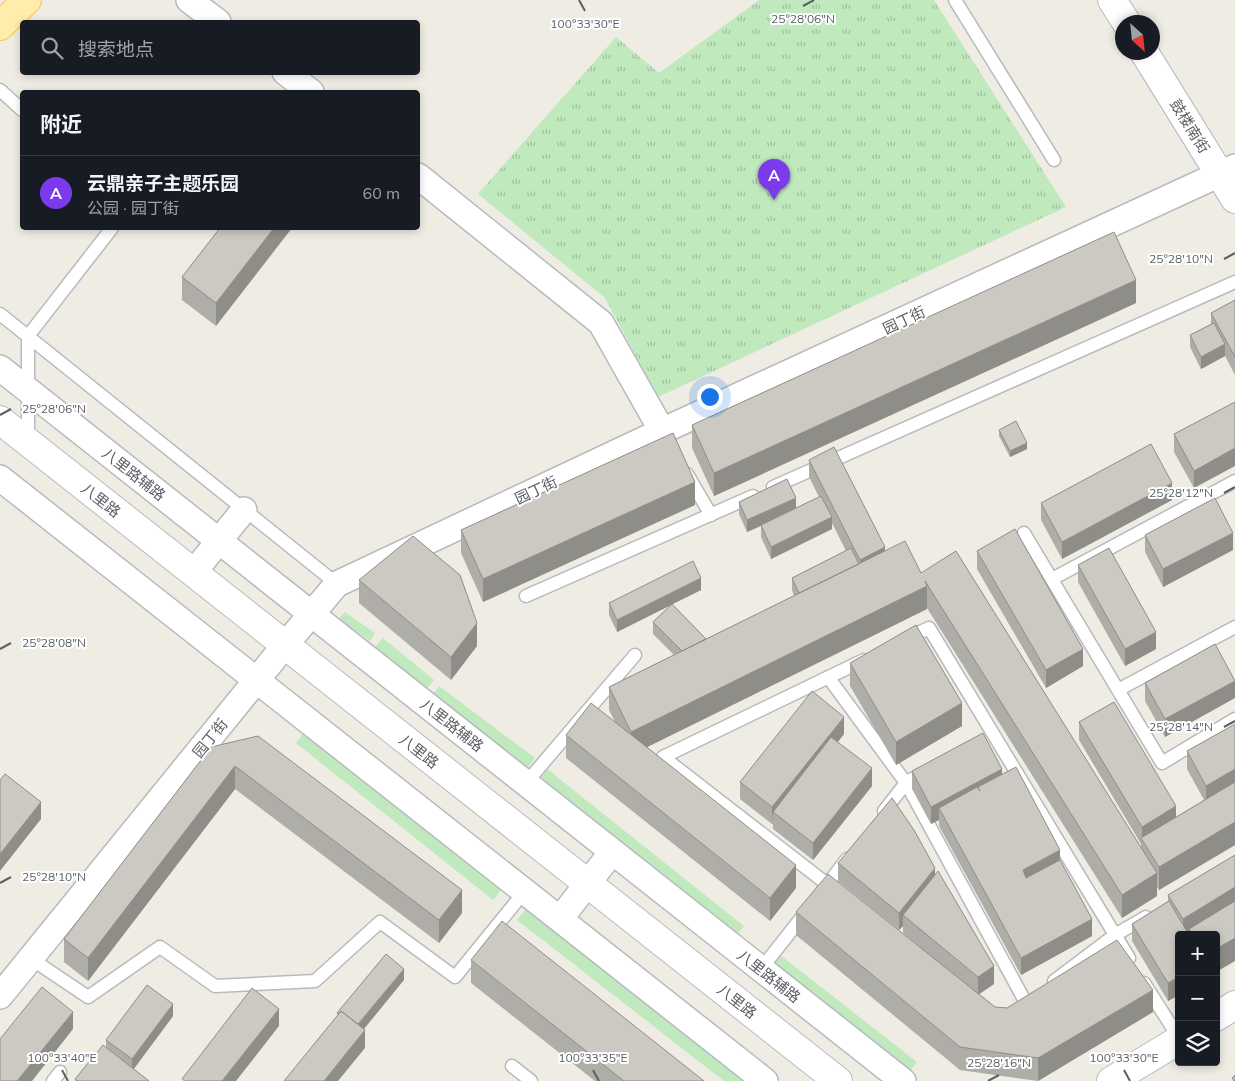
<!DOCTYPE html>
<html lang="zh">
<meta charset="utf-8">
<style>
body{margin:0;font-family:Mulish,"Noto Sans SC",sans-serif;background:#242831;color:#f1f3f6}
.controls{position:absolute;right:15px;bottom:15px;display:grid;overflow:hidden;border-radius:5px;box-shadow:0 2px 8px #0003}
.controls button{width:45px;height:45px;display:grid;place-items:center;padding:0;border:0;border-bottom:1px solid #363941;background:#171b24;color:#f1f3f6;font:25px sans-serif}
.compass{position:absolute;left:1115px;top:15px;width:45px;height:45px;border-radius:50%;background:#171b24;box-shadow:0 2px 8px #0003;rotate:153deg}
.you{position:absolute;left:709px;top:396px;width:18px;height:18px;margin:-12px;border:4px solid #fff;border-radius:50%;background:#1a73e8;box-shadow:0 0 0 8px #1a73e833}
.badge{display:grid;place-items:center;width:32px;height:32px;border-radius:50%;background:#7c3aed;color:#fff;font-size:16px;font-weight:700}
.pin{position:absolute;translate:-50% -41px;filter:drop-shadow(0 1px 2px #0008)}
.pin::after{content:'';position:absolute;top:26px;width:18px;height:15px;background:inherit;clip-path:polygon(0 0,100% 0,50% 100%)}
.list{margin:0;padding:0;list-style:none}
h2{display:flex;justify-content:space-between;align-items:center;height:65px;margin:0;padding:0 20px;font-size:21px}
h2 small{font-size:16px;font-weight:400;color:#9ea1a6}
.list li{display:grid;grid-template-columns:32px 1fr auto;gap:15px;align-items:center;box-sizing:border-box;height:75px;padding:0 20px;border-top:1px solid #363941}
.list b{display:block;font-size:19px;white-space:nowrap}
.list p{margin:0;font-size:16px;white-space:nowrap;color:#9ea1a6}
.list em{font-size:16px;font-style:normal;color:#9ea1a6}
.icon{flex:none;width:28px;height:28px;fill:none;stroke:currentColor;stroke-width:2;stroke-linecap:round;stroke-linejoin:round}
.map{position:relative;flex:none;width:1235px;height:1081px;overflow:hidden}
.search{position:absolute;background:#171b24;box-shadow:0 2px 8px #0003;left:20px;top:20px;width:400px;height:55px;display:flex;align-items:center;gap:12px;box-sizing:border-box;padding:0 18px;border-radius:5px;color:#9ea1a6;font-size:19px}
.panel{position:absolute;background:#171b24;box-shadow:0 2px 8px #0003;left:20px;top:90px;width:400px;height:140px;border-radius:5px}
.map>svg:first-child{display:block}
</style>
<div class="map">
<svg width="1235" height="1081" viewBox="0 0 1235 1081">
<defs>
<pattern id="park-tufts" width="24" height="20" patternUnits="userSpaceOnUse" patternTransform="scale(1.25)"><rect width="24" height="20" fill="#c0e9be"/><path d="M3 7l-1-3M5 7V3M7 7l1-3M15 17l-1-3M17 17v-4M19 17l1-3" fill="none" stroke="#9fc09e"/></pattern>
</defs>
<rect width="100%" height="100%" fill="#efece4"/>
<path fill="#c0e9be" d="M345,612L375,633L370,641L339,619Z
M383,638L434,680L426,690L374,648Z
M439,686L535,758L526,770L431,697Z
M307,728L505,885L493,900L296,743Z
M547,769L744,926L735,937L538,781Z
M526,909L748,1081H724L517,920Z
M775,951L917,1062L908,1073L766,963Z"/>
<path fill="url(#park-tufts)" d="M759,0H934L1066,207L658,397L605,298L478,194L616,37L659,73Z"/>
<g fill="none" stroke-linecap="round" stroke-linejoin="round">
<defs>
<path id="service" d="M955,0L1054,160
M0,90L22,110
M0,314L337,584
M28,442V336L112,228
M687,474L711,515
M773,487L1235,282
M1024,533L1118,690L1235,627
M1052,579L1235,481
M526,596L753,496
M904,640L929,628L1129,958
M828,677L906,783L1026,1003
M1118,690L1162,763L1235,719
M526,783L635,655
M884,811L906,783L912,779
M823,890L847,859
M836,891L663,757L864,660
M30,958L88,997L160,947L215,986L315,981L380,922L455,977L525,891
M761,969L806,912
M1054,981L1115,935L1146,917
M1144,983L1179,1038
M512,1066L531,1081
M53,1081L60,1072"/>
<path id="minor" d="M189,0L218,22
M285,72L311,92
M418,176L601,323L662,431
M0,368L903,1081
M0,478L765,1081
M193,573L244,510
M560,919L612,852
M0,996L285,645L337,584L662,431L1235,167"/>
<path id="tertiary" d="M1112,0L1126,22
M1144,52L1235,199
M1216,1017L1235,1005
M1111,1081L1179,1040"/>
<path id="secondary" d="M0,420L838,1081"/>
<path id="primary" d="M0,26L27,0"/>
</defs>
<use href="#service" stroke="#b6babf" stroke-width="15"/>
<use href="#minor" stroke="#b6babf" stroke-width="28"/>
<use href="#tertiary" stroke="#b6babf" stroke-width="30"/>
<use href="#secondary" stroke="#b7bbc1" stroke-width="30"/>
<use href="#primary" stroke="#fbc351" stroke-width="30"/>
<use href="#service" stroke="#fff" stroke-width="12"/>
<use href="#minor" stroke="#fff" stroke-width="25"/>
<use href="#tertiary" stroke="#fff" stroke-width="28"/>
<use href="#secondary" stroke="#fff" stroke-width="28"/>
<use href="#primary" stroke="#ffeda9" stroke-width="28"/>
</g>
<path fill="#afada8" d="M220,228L216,326L182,300V277Z
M1235,300V375L1225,356L1201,369L1190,347V335L1211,324V313Z
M1136,303L714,496L692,448V425Z
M1235,402L1194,488L1174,452V434Z
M999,430L1027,449L1010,457L999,436Z
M809,460L885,551L921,573L1141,848V844L1079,740V722L1176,817L1204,800L1187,769V751L1235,724V845L1159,890L1157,887V896L1122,918L927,608V609L647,747L796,888L770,921L566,758V735L615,722L609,710V687L674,655L653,634V622L671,605L617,632L609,615V603L701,590L672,604L706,639L794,596L792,590V578L846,551L832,523V529L771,559L761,537V526L747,532L739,514V502L796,508L819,497L809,477Z
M1172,500L1062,559L1041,520V503Z
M695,505L483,602L461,553V530Z
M1145,535L1233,550L1163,587L1145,552Z
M977,551L1083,666L1046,688L977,569Z
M1078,565L1156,649L1125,666L1078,582Z
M359,580L477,646L451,680L359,603Z
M850,663L962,726L896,765L850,686Z
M1235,680L1165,737L1145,701V683Z
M844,734L838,742L872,786L813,860L773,829V824H772L740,799V782Z
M211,747L462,913L439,943L235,789L88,981L64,962V939Z
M912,771L1002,774L1060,861L1092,936L1021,975L939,826V820L931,824L912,789Z
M838,863L935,875L994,984L979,994L995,1007L1007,1008L1153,1012L1038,1081L960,1070L796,935V912L920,947L903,933V926L899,930L838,881Z
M1168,895L1216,935H1179V995L1168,1001L1132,941V924L1168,901Z
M471,960L704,1081H595L471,983Z
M173,1016L134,1069L149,1081H75V1079L106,1047V1040Z"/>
<path fill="#8f8d88" d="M274,228H292L216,326V303Z
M1136,280V303L714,496V473Z
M1225,344V356L1201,369V357Z
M1027,443V449L1010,457V451Z
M1235,448V466L1194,488V471Z
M695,482V505L483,602V579Z
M1172,483V500L1062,559V542Z
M796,498V510L747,532V520Z
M832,517V529L771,559V547Z
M1233,533V550L1163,587V569Z
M885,547V564L860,566V560Z
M701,578V590L617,632V620Z
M927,586V609L631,755V732Z
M477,623V646L451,680V657Z
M1156,632V649L1125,666V649Z
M1083,649V666L1046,688V670Z
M1235,681V698L1165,737V719Z
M962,703V726L896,765V742Z
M844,717V734L779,816L773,812L772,824V807Z
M235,766V789L88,981V958Z
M872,768V786L813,860V843Z
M1002,769V786L978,787V799L939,808V820L931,824V807Z
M1235,769V787L1206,803V786Z
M41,802V819L0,871V854Z
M1176,806V823L1142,838V827Z
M1235,822V845L1159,890V867Z
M1060,850V868L1023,888V870Z
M796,865V888L770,921V898Z
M935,868V885L903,915V926L899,930V913Z
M1157,873V896L1122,918V895Z
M1235,887V910L1189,929V935H1183V919Z
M462,890V913L439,943V920Z
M1092,919V936L1021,975V958Z
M1235,938V961L1216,972V949Z
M994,966V984L978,995V977Z
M404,969V980L355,1040V1028Z
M1179,977V995L1168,1001V983Z
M1153,990V1012L1038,1081V1058Z
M173,1004V1016L132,1071V1059Z
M279,1009V1026L236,1081H222Z
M73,1012V1029L32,1081H17Z
M365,1030V1048L338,1081H324Z"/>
<path fill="#ccc9c3" stroke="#8f8d88" d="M220,228H274L216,303L182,277Z
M1114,232L1136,280L714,473L692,425Z
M1235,300V357L1211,313Z
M1214,323L1225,344L1201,357L1190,335Z
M1235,402V448L1194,471L1174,434Z
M1016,421L1027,443L1010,451L999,430Z
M673,433L695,482L483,579L461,530Z
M1151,444L1172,483L1062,542L1041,503Z
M834,447L885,547L860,560L809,460Z
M787,479L796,498L747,520L739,502Z
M821,496L832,517L771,547L761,525Z
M1215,498L1233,533L1163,569L1145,535Z
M1015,529L1083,649L1046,670L977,551Z
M413,536L460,575L477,623L451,657L359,580Z
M905,541L921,573L956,551L1157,873L1122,895L925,581L927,586L631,732L609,687Z
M851,548L859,564L799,593L792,578Z
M1109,548L1156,632L1125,649L1078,565Z
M693,561L701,578L617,620L609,603Z
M672,604L706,639L682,651L653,622Z
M916,625L962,703L896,742L850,663Z
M1215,644L1235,681L1165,719L1145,683Z
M812,691L844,717L772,807L740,782Z
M1114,702L1176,806L1142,827L1079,722Z
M591,703L796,865L770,898L566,735Z
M1235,724V769L1206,786L1187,751Z
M983,733L1002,769L931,807L912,771Z
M258,736L462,890L439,920L235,766L88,958L64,939L211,747Z
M831,737L872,768L813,843L773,812Z
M1016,767L1060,850L1023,870L1026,878L1060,860L1092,919L1021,958L939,808L977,787L980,791L978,787Z
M5,774L41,802L0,854V780Z
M1235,782V822L1159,867L1141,838Z
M892,798L914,830L935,868L899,913L838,863Z
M1235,855V887L1183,919L1168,895Z
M938,871L994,966L978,977L903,915Z
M828,874L995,1007L1007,1008L1117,940L1153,990L1038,1058L960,1047L796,912Z
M1169,901L1189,935H1179V977L1168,983L1132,924Z
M1235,901V938L1216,949V935H1193L1189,929Z
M502,921L704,1081H624L471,960Z
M386,954L404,969L358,1024L341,1011L339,1014L337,1013Z
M147,985L173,1004L132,1059L106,1040Z
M42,987L73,1012L17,1081H0V1039Z
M252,988L279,1009L222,1081H185L182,1079Z
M341,1011L365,1030L324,1081H284Z
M103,1045L149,1081H78L75,1079Z
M1235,1075V1081H1234L1232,1078Z"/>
<path fill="none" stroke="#5c6065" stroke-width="2" d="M579,0L585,11M803,6L814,0M1224,259L1235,253M0,415L11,409M1224,493L1235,487M0,649L11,643M1224,727L1235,721M0,883L11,877M62,1070L68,1081M593,1070L599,1081M1124,1070L1130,1081M988,1081L999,1075"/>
<g text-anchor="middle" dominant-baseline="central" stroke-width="4" stroke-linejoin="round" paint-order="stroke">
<g font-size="15" fill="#5c6065" stroke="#fff">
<text transform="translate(1190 126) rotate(58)">鼓楼南街</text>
<text transform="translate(904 320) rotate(-25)">园丁街</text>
<text transform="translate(134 474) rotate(38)">八里路辅路</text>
<text transform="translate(536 490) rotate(-25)">园丁街</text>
<text transform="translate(101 500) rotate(38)">八里路</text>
<text transform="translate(452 725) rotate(38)">八里路辅路</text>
<text transform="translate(210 738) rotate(-51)">园丁街</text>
<text transform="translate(419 751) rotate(38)">八里路</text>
<text transform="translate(769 976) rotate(38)">八里路辅路</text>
<text transform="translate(737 1001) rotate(38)">八里路</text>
</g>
</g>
<g font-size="12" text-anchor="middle" fill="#5c6065" stroke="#fff" stroke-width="4" stroke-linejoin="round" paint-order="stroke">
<text x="803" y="23">25°28'06"N</text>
<text x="585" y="28">100°33'30"E</text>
<text x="1181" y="263">25°28'10"N</text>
<text x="54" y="413">25°28'06"N</text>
<text x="1181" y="497">25°28'12"N</text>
<text x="54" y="647">25°28'08"N</text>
<text x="1181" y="731">25°28'14"N</text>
<text x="54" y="881">25°28'10"N</text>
<text x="62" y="1062">100°33'40"E</text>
<text x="593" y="1062">100°33'35"E</text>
<text x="1124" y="1062">100°33'30"E</text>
<text x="999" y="1067">25°28'16"N</text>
</g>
</svg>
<div class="controls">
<button>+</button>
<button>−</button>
<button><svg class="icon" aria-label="layers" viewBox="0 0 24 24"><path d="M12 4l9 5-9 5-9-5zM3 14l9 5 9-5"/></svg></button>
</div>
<svg class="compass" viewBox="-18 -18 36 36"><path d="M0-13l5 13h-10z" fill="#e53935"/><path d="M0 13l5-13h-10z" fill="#9ea1a6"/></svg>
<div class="you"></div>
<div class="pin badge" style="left:774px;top:200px">A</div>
<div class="search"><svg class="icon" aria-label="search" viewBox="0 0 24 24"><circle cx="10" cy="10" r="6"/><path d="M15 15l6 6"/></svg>搜索地点</div>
<section class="panel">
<h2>附近<small></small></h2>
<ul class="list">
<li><span class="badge">A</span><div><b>云鼎亲子主题乐园</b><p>公园 · 园丁街</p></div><em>60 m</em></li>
</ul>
</section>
</div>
